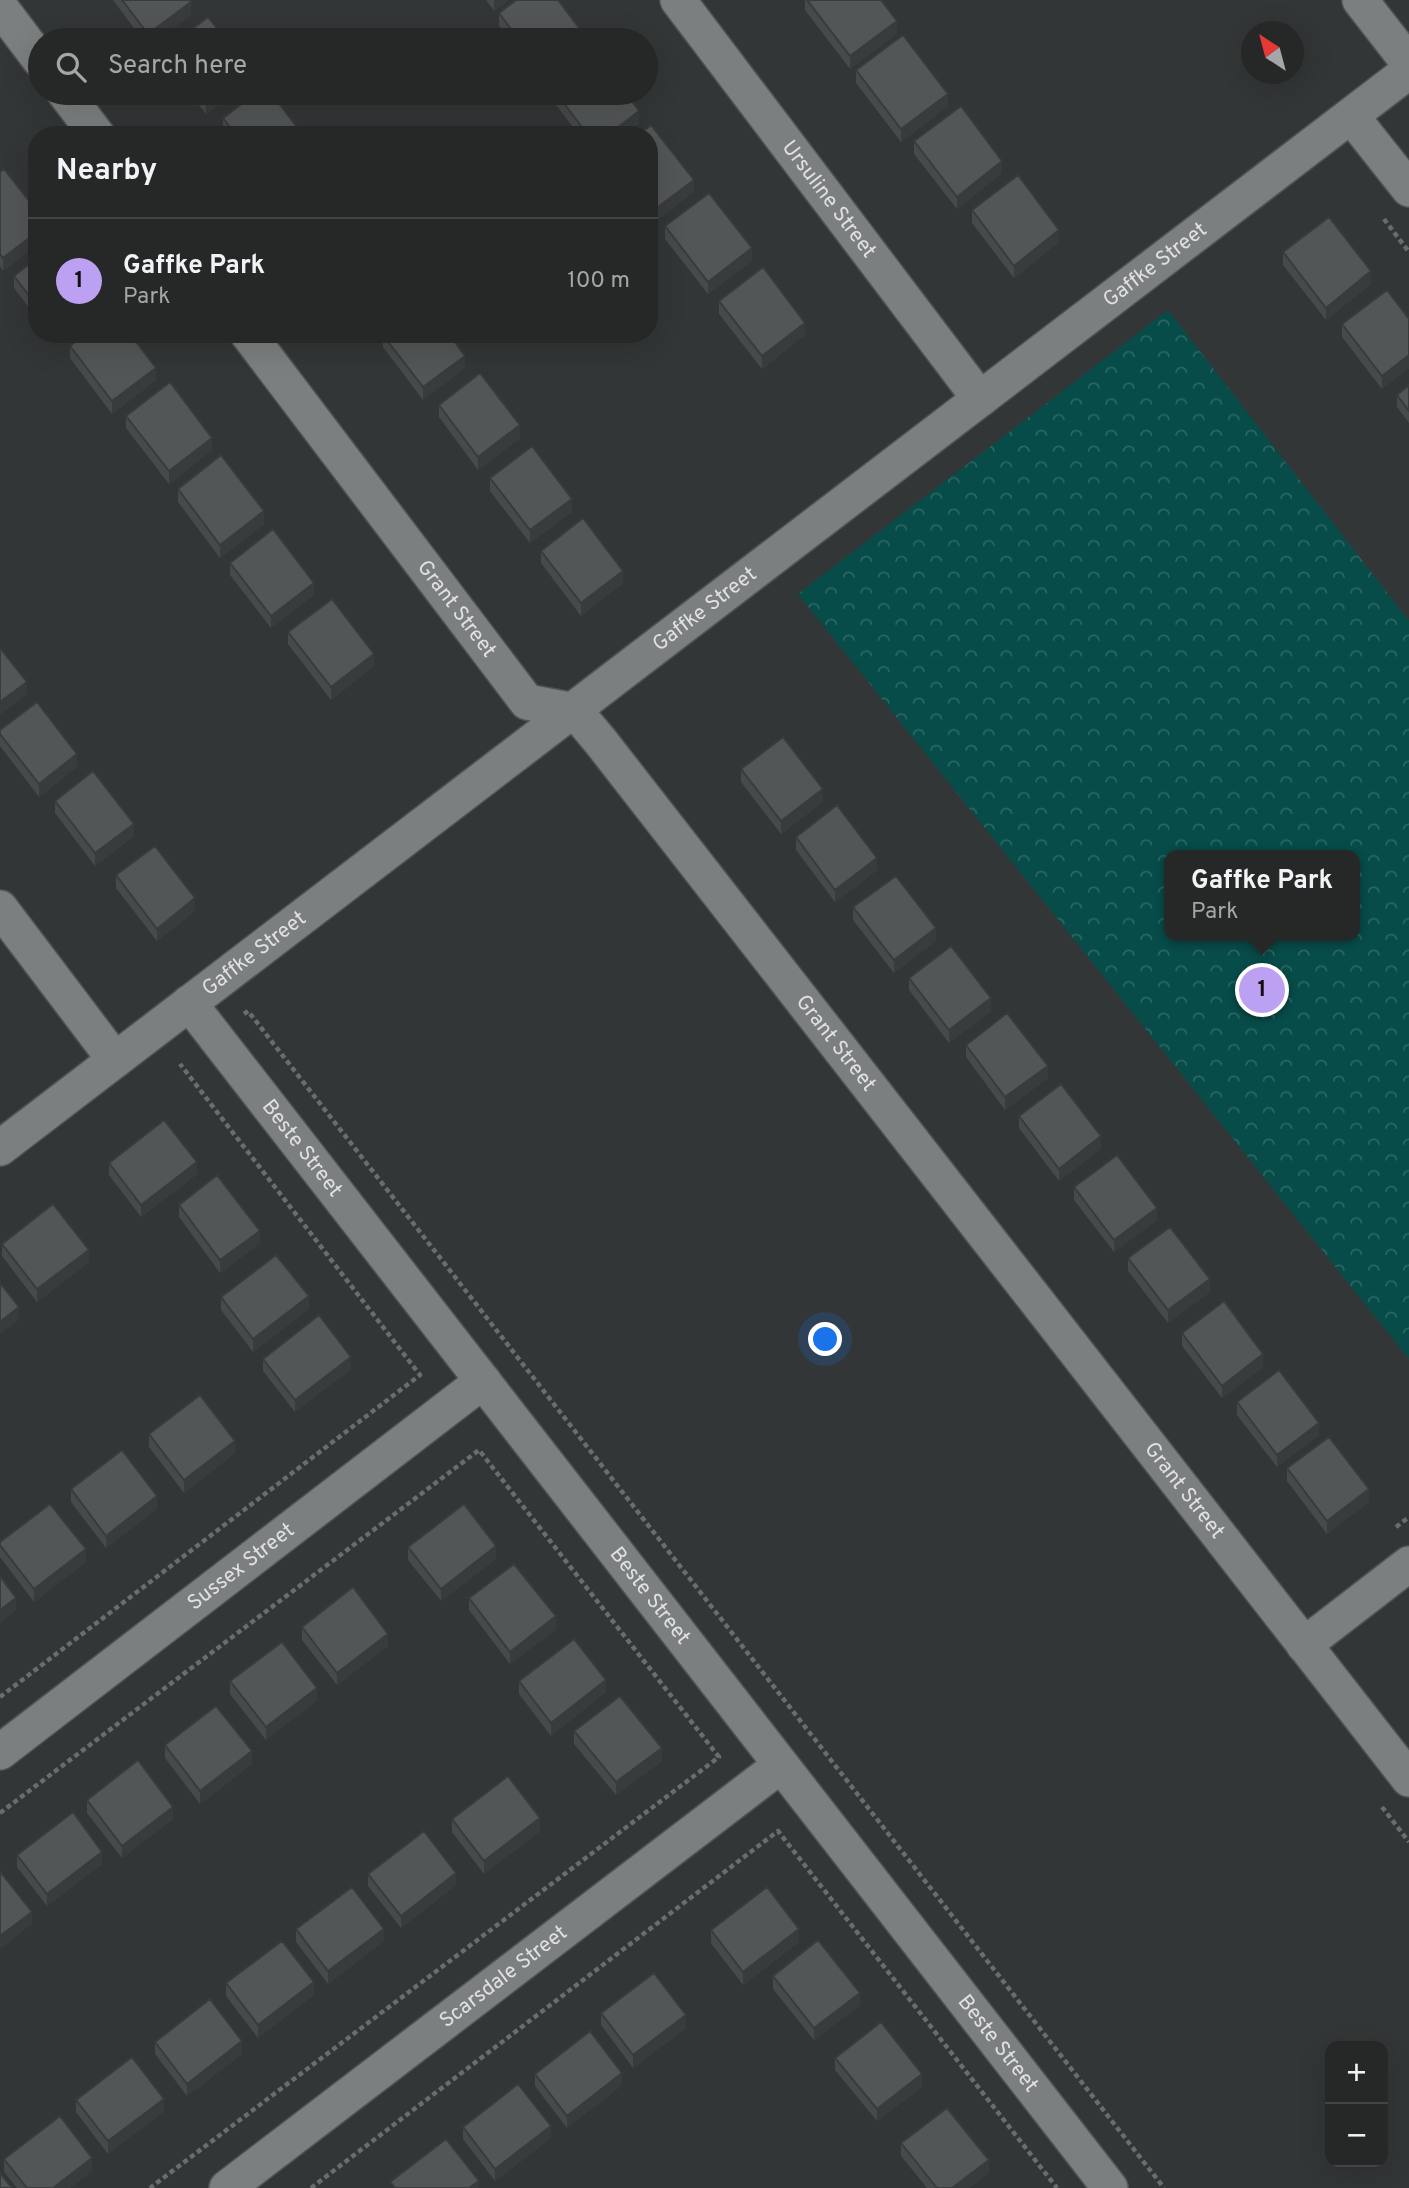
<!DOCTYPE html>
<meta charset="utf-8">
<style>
body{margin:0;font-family:Overpass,sans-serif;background:#323434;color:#f1f3f6}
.controls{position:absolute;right:21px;bottom:21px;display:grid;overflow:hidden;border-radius:14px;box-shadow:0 7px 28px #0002}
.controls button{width:63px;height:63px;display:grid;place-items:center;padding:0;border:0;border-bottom:2px solid #424445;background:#262828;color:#f1f3f6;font:35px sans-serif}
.compass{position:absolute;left:1241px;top:21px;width:63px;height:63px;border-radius:50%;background:#262828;box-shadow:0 7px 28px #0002;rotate:324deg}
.you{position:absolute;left:826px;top:1340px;width:24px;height:24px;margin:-18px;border:5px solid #fff;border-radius:50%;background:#1a73e8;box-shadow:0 0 0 10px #1a73e833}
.badge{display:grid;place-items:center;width:46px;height:46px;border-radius:50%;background:#bca0f2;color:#111;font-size:23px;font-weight:700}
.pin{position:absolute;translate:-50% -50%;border:4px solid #fff;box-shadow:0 2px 7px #0006}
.popup{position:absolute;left:1164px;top:850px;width:196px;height:91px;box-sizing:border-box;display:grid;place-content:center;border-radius:14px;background:#262828;filter:drop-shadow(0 2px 5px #0005);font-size:23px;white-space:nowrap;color:#a4a6a8}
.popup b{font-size:26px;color:#f1f3f6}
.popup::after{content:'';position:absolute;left:50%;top:100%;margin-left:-14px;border:14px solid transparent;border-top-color:#262828}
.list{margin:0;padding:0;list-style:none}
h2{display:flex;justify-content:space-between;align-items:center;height:91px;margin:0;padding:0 28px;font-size:30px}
h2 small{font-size:23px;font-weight:400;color:#a4a6a8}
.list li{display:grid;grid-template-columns:46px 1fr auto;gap:21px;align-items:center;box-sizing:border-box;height:126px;padding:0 28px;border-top:2px solid #424445}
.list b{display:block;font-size:26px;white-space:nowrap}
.list p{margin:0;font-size:23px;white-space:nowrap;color:#a4a6a8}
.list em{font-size:23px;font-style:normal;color:#a4a6a8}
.icon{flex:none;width:38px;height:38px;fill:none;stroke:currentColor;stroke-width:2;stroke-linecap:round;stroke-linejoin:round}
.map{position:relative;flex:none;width:1409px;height:2188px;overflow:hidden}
.search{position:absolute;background:#262828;box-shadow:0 7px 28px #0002;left:28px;top:28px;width:630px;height:77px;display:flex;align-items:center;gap:18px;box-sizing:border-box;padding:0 24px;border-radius:38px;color:#a4a6a8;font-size:26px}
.panel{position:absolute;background:#262828;box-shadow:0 7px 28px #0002;left:28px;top:126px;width:630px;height:217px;border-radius:28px}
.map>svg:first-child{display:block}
</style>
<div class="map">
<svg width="1409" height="2188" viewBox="0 0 1409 2188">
<defs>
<pattern id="forest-crowns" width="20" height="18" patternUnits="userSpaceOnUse" patternTransform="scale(1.75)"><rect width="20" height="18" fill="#074c49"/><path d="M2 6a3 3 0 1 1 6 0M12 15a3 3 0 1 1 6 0" fill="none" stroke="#2b6663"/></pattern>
</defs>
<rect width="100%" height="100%" fill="#323636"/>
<path fill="url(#forest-crowns)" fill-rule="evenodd" d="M1168,310L1409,621V1359L798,594ZM1169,855H1355V936H1169Z"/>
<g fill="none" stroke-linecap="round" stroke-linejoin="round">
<defs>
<g id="minor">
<path id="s1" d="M678,0L980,399"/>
<path d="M1360,0L1409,63"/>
<path d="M0,7L40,60"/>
<path d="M65,93L97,135"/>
<path d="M1352,117L1409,189"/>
<path id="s2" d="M248,334L527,702L575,711L601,742L1409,1779"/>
<path d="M0,908L115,1060"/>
<path id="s3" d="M189,1003L1110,2188"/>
<path id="s4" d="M0,1148L1409,71"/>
<path d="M1304,1645L1409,1564"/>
<path id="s5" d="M0,1752L483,1381"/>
<path id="s6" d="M227,2188L781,1765"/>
</g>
</defs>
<use href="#minor" stroke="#515454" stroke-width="38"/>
<path stroke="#6a6d6d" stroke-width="4.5" stroke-dasharray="5 3.5" stroke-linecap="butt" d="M1384,219L1409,252
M244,1014L248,1011L1164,2188
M1396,1527L1409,1517
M0,1697L420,1375L180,1064
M1382,1807L1409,1842
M0,1813L479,1450L719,1757L150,2188
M311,2188L778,1831L1057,2188"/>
<use href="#minor" stroke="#7b7f7f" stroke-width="35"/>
</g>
<path fill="#474a4a" d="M113,0H189L191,15L156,40H143Z
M486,0H509L494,11Z
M805,0H881L897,34L850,69L805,10Z
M499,13L588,40H510L499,26Z
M856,70L948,106L901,142L856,83Z
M189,93H234L206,114Z
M553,93H626L639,123L624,135H579L553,101Z
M223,118L303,135H227L223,130Z
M914,141L1002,173L957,209L914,154Z
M0,172L37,211V245L3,271L0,266Z
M972,210L1059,242L1014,278L972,223Z
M665,226L752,261L708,294L665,239Z
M1283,252L1371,284L1326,320L1283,265Z
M37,258V318L14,288V276Z
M719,301L805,335L762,369L719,314Z
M1409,319V368L1382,389L1342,337V324Z
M49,334H69L57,344Z
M383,335L465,368L423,400L383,347Z
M70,346L156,380L112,414L70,358Z
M1409,385V423L1397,407V395Z
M439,405L520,438L478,470L439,417Z
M126,416L212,450L169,484L126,428Z
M490,478L572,512L530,543L490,491Z
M178,489L264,524L220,558L178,502Z
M541,551L623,583L581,616L541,563Z
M230,563L314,595L271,628L230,575Z
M288,632L374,666L331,700L288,644Z
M0,730L77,767L39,797L0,746Z
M741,769L823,802L781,834L741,782Z
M55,801L134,836L95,866L55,813Z
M796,837L877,870L835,902L796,850Z
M116,875L195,911L157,941L116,888Z
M853,907L936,941L894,973L853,920Z
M909,978L991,1011L949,1043L909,990Z
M966,1045L1048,1078L1005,1110L966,1057Z
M1019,1116L1101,1149L1059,1181L1019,1128Z
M109,1163L197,1174L141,1217L109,1175Z
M1074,1187L1157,1220L1114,1252L1074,1200Z
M179,1205L260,1243L220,1273L179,1217Z
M2,1244L89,1262L37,1302L2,1256Z
M1128,1258L1210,1292L1168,1323L1128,1271Z
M221,1297L309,1309L253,1352L221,1310Z
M1182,1333L1263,1367L1222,1398L1182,1346Z
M263,1359L351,1369L295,1412L263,1371Z
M1237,1402L1319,1435L1277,1467L1237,1415Z
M149,1434L235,1453L184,1493L149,1447Z
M1287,1468L1369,1502L1327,1534L1287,1481Z
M71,1489L157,1509L106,1548L71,1502Z
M0,1542L86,1562L34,1602L0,1557Z
M408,1547L496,1559L441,1601L408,1560Z
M469,1598L556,1629L510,1664L469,1610Z
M302,1627L388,1646L337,1685L302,1640Z
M230,1681L317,1700L266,1740L230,1694Z
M519,1681L606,1692L551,1736L519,1694Z
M574,1731L662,1761L616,1795L574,1744Z
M165,1745L252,1764L200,1804L165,1758Z
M87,1800L173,1819L122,1858L87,1813Z
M452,1819L540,1831L484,1874L452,1832Z
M17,1855L102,1864L47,1906L17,1867Z
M368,1874L456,1885L401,1928L368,1886Z
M296,1929L384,1941L328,1984L296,1942Z
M711,1930L799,1942L743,1985L711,1943Z
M773,1976L860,2005L814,2040L773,1989Z
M226,1983L314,1995L258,2038L226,1996Z
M601,2013L686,2028L633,2068L601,2025Z
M155,2042L242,2054L187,2096L155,2054Z
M835,2058L922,2087L877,2121L835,2070Z
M535,2074L622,2085L567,2128L535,2086Z
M76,2100L164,2111L108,2154L76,2112Z
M463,2127L551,2138L495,2181L463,2139Z
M901,2143L989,2173L969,2188H927L901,2156Z
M4,2159L92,2171L70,2188H17L4,2172Z"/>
<path fill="#393c3c" d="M494,0H509L494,11Z
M191,2V15L156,40H148V34Z
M897,21V34L850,69V56Z
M217,93H234L206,114V102Z
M948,94V106L901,142V129Z
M639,111V123L624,135H608Z
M1002,161V173L957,209V197Z
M694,180V192L650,226V213Z
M1059,230V242L1014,278V266Z
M37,232V245L3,271V258Z
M752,248V261L708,294V282Z
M1371,271V284L1326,320V308Z
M805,323V335L762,369V356Z
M57,334H69L57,344Z
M1409,355V368L1382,389V376Z
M465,356V368L423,400V387Z
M156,368V380L112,414V401Z
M520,425V438L478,470V457Z
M212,438V450L169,484V471Z
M572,499V512L530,543V530Z
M264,511V524L220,558V545Z
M623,571V583L581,616V603Z
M314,583V595L271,628V616Z
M374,654V666L331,700V687Z
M27,682V694L0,715V702Z
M77,754V767L39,797V784Z
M823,789V802L781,834V821Z
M134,824V836L95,866V853Z
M877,858V870L835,902V890Z
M195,898V911L157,941V929Z
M936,928V941L894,973V960Z
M991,998V1011L949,1043V1030Z
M1048,1066V1078L1005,1110V1097Z
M1101,1136V1149L1059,1181V1169Z
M197,1162V1174L141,1217V1205Z
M1157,1208V1220L1114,1252V1240Z
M260,1231V1243L220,1273V1260Z
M89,1250V1262L37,1302V1289Z
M1210,1279V1292L1168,1323V1310Z
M309,1296V1309L253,1352V1339Z
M19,1307V1320L0,1334V1322Z
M1263,1354V1367L1222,1398V1386Z
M351,1357V1369L295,1412V1400Z
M1319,1423V1435L1277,1467V1455Z
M235,1441V1453L184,1493V1480Z
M1369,1489V1502L1327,1534V1521Z
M157,1496V1509L106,1548V1536Z
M496,1546V1559L441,1601V1589Z
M86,1549V1562L34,1602V1589Z
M16,1598V1610L0,1623V1610Z
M556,1616V1629L510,1664V1652Z
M388,1634V1646L337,1685V1673Z
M606,1680V1692L551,1736V1723Z
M317,1688V1700L266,1740V1727Z
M662,1748V1761L616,1795V1782Z
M252,1751V1764L200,1804V1791Z
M173,1807V1819L122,1858V1846Z
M540,1818V1831L484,1874V1861Z
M102,1852V1864L47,1906V1894Z
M456,1873V1885L401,1928V1916Z
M32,1912V1924L0,1949V1936Z
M384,1929V1941L328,1984V1971Z
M799,1929V1942L743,1985V1972Z
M314,1982V1995L258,2038V2025Z
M860,1993V2005L814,2040V2028Z
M686,2015V2028L633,2068V2055Z
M242,2041V2054L187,2096V2084Z
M622,2073V2085L567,2128V2116Z
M922,2074V2087L877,2121V2109Z
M164,2099V2111L108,2154V2141Z
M551,2126V2138L495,2181V2169Z
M92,2158V2171L70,2188H53Z
M989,2160V2173L969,2188H952Z
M479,2181V2188H469Z"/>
<path fill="#525656" stroke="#393c3c" stroke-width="2" d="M122,0H189L191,2L148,34Z
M516,0H558L588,40H519L499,13Z
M807,0H881L897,21L850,56Z
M208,17L226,40H178Z
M903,35L948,94L901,129L856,70Z
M199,93H217L206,102Z
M256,93H271L303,135H236L223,118Z
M556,93H626L639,111L608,135H588Z
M961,106L1002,161L957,197L914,141Z
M651,125L694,180L650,213L649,135H638Z
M4,169L37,211V232L3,258L0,254V172Z
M1018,175L1059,230L1014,266L972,210Z
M709,193L752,248L708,282L665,226Z
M1329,217L1371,271L1326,308L1283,252Z
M37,258V306L14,276Z
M763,267L805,323L762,356L719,301Z
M1387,290L1409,319V355L1382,376L1342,324Z
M85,334H130L156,368L112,401L70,346Z
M384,334H449L465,356L423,387L383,335Z
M480,373L520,425L478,457L439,405Z
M170,382L212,438L169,471L126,416Z
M1409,385V411L1397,395Z
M532,446L572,499L530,530L490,478Z
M221,455L264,511L220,545L178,489Z
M583,518L623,571L581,603L541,551Z
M273,529L314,583L271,616L230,563Z
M332,599L374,654L331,687L288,632Z
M0,648L27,682L0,702Z
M37,702L77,754L39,784L0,734V730Z
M783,737L823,789L781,821L741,769Z
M93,771L134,824L95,853L55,801Z
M837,805L877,858L835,890L796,837Z
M155,846L195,898L157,929L116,875Z
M896,876L936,928L894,960L853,907Z
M951,946L991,998L949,1030L909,978Z
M1007,1013L1048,1066L1005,1097L966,1045Z
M1061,1084L1101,1136L1059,1169L1019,1116Z
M164,1120L197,1162L141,1205L109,1163Z
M1117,1155L1157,1208L1114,1240L1074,1187Z
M217,1175L260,1231L220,1260L179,1205Z
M53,1204L89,1250L37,1289L2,1244Z
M1170,1227L1210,1279L1168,1310L1128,1258Z
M276,1255L309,1296L253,1339L221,1297Z
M0,1283L19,1307L0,1322Z
M1224,1301L1263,1354L1222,1386L1182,1333Z
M319,1315L351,1357L295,1400L263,1359Z
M1279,1370L1319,1423L1277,1455L1237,1402Z
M200,1395L235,1441L184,1480L149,1434Z
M1329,1437L1369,1489L1327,1521L1287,1468Z
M122,1450L157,1496L106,1536L71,1489Z
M50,1504L86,1549L34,1589L0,1545V1542Z
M464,1504L496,1546L441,1589L408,1547Z
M514,1564L556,1616L510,1652L469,1598Z
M0,1576L16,1598L0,1610Z
M353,1587L388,1634L337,1673L302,1627Z
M574,1639L606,1680L551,1723L519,1681Z
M282,1642L317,1688L266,1727L230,1681Z
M620,1696L662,1748L616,1782L574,1731Z
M216,1706L252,1751L200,1791L165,1745Z
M138,1760L173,1807L122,1846L87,1800Z
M508,1776L540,1818L484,1861L452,1819Z
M73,1812L102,1852L47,1894L17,1855Z
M424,1831L456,1873L401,1916L368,1874Z
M0,1871L32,1912L0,1936Z
M352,1887L384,1929L328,1971L296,1929Z
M767,1887L799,1929L743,1972L711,1930Z
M818,1940L860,1993L814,2028L773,1976Z
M282,1941L314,1982L258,2025L226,1983Z
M654,1973L686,2015L633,2055L601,2013Z
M210,1999L242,2041L187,2084L155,2042Z
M881,2022L922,2074L877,2109L835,2058Z
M590,2031L622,2073L567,2116L535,2074Z
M132,2057L164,2099L108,2141L76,2100Z
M518,2084L551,2126L495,2169L463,2127Z
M947,2108L989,2160L952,2188H937L901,2143Z
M60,2116L92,2158L53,2188H27L4,2159Z
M446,2139L479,2181L469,2188H395L390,2182Z
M0,2173L12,2188H0Z"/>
<g text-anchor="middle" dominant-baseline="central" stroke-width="5" stroke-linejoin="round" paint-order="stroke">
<g font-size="21" fill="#e0e2e2" stroke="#282c2c">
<text stroke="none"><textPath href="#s1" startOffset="250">Ursuline Street</textPath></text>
<text stroke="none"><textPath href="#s4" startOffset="1454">Gaffke Street</textPath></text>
<text stroke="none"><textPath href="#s2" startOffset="345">Grant Street</textPath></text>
<text stroke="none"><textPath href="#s4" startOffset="887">Gaffke Street</textPath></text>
<text stroke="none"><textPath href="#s4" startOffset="320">Gaffke Street</textPath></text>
<text stroke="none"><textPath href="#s2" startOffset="933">Grant Street</textPath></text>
<text stroke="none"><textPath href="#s3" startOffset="184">Beste Street</textPath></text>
<text stroke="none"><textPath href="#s2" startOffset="1500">Grant Street</textPath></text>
<text stroke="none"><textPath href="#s5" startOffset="304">Sussex Street</textPath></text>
<text stroke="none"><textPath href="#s3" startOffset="751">Beste Street</textPath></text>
<text stroke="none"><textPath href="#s6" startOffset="348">Scarsdale Street</textPath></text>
<text stroke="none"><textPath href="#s3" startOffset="1318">Beste Street</textPath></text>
</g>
</g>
</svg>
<div class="controls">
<button>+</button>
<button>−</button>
</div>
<svg class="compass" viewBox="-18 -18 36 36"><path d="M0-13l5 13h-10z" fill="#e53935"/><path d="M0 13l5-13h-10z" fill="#a4a6a8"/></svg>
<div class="you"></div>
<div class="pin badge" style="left:1262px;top:990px">1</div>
<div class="popup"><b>Gaffke Park</b>Park</div>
<div class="search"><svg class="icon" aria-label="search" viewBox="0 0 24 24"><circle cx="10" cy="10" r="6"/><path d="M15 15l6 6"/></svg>Search here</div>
<section class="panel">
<h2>Nearby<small></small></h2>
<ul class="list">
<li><span class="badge">1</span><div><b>Gaffke Park</b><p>Park</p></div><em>100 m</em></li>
</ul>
</section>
</div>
